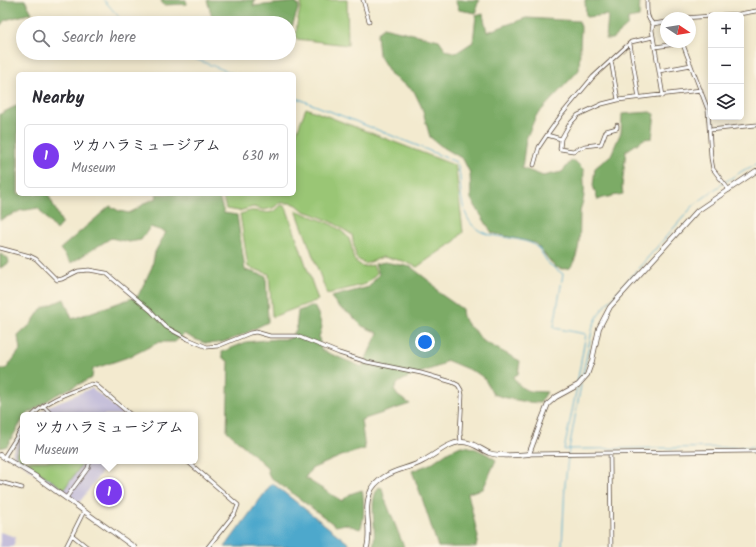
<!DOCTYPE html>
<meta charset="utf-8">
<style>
body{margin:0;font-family:Kalam,"Klee One",sans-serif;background:#f2f2f3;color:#2b2b33}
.controls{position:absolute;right:12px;top:12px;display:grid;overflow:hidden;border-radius:6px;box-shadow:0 2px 10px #0003}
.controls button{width:36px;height:36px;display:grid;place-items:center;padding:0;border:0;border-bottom:1px solid #e1e1e2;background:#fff;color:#2b2b33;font:20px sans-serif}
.compass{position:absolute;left:660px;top:12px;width:36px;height:36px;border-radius:50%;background:#fff;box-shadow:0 2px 10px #0003;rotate:102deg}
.you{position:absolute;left:425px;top:342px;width:14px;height:14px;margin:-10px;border:3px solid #fff;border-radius:50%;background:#1a73e8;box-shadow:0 0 0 6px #1a73e833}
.badge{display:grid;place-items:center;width:26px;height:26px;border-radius:50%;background:#7c3aed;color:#fff;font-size:13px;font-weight:700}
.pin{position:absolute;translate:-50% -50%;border:2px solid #fff;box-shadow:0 1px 4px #0006}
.popup{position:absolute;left:20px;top:412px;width:178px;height:52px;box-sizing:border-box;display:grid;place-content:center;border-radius:6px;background:#fff;filter:drop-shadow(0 1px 3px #0005);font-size:13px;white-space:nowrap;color:#7c7c81}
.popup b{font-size:15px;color:#2b2b33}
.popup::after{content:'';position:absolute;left:50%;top:100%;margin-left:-8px;border:8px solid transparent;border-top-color:#fff}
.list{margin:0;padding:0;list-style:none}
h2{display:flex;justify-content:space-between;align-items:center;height:52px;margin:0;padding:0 16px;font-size:17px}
h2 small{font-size:13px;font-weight:400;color:#7c7c81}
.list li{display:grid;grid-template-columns:26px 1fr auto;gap:12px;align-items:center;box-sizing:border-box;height:64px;margin:0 8px 8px;padding:0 8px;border:1px solid #e1e1e2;border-radius:6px}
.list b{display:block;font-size:15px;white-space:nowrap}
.list p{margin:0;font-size:13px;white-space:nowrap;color:#7c7c81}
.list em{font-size:13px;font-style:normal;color:#7c7c81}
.icon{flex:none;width:22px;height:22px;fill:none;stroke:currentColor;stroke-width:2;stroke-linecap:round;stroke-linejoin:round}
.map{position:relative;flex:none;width:756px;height:547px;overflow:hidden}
.search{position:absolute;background:#fff;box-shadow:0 2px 10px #0003;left:16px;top:16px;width:280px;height:44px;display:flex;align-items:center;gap:10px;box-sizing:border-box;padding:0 14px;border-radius:22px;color:#7c7c81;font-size:15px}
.panel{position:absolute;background:#fff;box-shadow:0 2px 10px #0003;left:16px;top:72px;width:280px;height:124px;border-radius:6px}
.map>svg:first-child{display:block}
</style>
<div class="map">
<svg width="756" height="547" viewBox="0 0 756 547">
<rect width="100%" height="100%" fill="#fcf5e5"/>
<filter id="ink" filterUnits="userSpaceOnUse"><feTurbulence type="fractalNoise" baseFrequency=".025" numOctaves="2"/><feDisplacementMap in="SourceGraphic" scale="8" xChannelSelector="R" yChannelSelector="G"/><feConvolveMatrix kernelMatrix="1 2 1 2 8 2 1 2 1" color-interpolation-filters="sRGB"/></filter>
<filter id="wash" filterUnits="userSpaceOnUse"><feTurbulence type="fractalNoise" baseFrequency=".012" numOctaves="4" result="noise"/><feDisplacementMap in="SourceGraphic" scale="16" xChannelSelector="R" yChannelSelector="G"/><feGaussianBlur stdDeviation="0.9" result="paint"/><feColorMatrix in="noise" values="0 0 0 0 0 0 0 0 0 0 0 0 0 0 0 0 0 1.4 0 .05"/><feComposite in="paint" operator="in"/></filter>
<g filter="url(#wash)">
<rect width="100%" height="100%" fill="#f3eacf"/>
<path fill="#c6c0da" d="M92,388L124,415H38L49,406L61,401Z
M23,433V461H110L79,503L14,458L12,452Z
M0,532L16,537L13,547H0Z"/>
<path fill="#9ac674" stroke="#6a7849" d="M302,0H347L348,45L296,39L297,23Z
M306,108L454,165L456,169L463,232L455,241L417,267L403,261L383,257L365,264L356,258L352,235L332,222L313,214L304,211L297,205L292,203H280L273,208L264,210L253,207L239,211L226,209L222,194H294V133L296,134Z
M281,205L286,207L318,300L272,317L269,274L248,267L240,214C245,213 250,210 254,211C265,211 271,217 281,205Z
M296,210C313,218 334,222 347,236C352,242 352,253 354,260L363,267L373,265L377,273L366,284L327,294Z
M23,440V461H82L81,466L64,489L17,457L16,453Z"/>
<path fill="#7bab66" stroke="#5b6a42" d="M0,0H25L32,13L5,20L0,26Z
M161,0H186L187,4L163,5Z
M207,0H255L253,6L295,2L299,6L289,36V23H247L238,18L220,21L213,20Z
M455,0H480L477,5V11L476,13L459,10Z
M585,0H640L639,17L628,19V25L612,39H606L608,15L586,17Z
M483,14L487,32L526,18L579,21L581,27L579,70L536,116L526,139L522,168L543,176L562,172L571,161H575L584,170C583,179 585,187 584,195C584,201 580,207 580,213C579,233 582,251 570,268L563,269L555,267L535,243L492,233L471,199L470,173L463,159L441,146L430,137L422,108L414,91L392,76L379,55L377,34L383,27L439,40L446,50L456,53L473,42L476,16Z
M18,105V194H48L62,223L56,230L38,208L26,210H22L0,220V114Z
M650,112L655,114L652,138L644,139L626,151L622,187L623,194L603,198L598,200L593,186L595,168L611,155L621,132L622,114Z
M156,194H218L224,213L237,215L245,270L266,276L268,322C249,331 226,346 205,343C198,341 191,337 184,334L175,342H159L131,356L93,369L92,378L56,395L26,415H23V419L7,446L0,448V369H6L20,350L18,336L31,324L41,309L64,299L72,319L138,296L152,267L155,252L166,232L150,227L141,240L129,242L111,238L71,263L60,249L110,206L119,211L129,213L137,209L145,203L157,198Z
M0,254L8,258L9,263L0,268Z
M385,262L411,267L433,284L439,293L462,309C463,329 475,326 481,340L520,361L518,374L513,377C524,393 528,391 547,392L540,403C524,402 508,399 493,394L484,378L477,373L446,360L442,365L409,377L398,383L394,390L398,396L410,404L361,420L365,449L344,455L311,469L305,478L342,501L350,494L362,490C364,498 365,522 360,529L345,524L336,526L269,476L267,467L227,431L229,362L222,357V352L246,342L276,339H289L296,330L298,311L314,306L318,314L322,327L319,337L321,350L362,367L378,333L362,326L351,315L338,306L331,297L369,287L379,274L375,264Z
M461,446C473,446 486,453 496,460L483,489L468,493L478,537L476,547H438L422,498L412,471L430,464L449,451Z
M379,487L382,488L384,497L404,547H373C378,529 367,502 379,487Z"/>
<path fill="#4ea8cc" stroke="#446975" d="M272,483L353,547H225Z"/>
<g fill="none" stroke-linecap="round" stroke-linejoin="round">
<path stroke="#4ea8cc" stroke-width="1" d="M104,0L124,23
M180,53L234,74
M294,97L418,146L456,162C461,171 460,185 461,195C469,247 497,230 533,244L539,249L549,264L563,274L554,326V328L586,334L577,384
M725,182L744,170L756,165
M582,378L593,326L600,312L694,205L722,184
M581,385L569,449L756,447
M562,547L565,484L569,449L564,450L577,387"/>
</g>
</g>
<g filter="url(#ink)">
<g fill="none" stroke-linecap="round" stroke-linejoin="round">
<defs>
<path id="minor" d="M363,0L369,21
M647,0C647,9 646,18 653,24
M722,15L739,14L756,11
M684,18L711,16
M653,24L652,30L663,96
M653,24L666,22
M682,42L708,110L711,158L713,169L729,190
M630,44L639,98
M655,47L683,43
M611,60L618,100
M659,71L691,65
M710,130L756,125
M547,135L561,139L569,125L578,115L602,104L618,100L701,90
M561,139L560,149L573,151L585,146L601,144L606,131L617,128V125
M534,165L539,147L547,135L562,114L593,77L631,42L653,37
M0,248L30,256L36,259L57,280L62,279L78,271L89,270L106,273L151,311L166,327L188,339L207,347L218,346L250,333L256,332L270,336H297L339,353L367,362L421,373L452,382L458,385L461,390L462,395L460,433L461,442
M43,406L52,415
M33,415C48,399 71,392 91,384L96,385L131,415
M610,453L611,547
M529,454L756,451
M4,457L23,427
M187,461L238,505L235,513L208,547
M0,482L22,488
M66,498L88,468L90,461
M72,535L87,547
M66,547L84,511"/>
<path id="tertiary" d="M0,455L35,476L134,547
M367,547C372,529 363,510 370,493C372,486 378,481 384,477C396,469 411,468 423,461C435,455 447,443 461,442C471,441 480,449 489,453C501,457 516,455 529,454L542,419L548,404L556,397L578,385L587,375L592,361L599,328L610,307L697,211L756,171"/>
</defs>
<use href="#minor" stroke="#574739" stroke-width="4.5"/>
<use href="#tertiary" stroke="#574739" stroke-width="5.5"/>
<use href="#minor" stroke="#fff" stroke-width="3"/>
<use href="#tertiary" stroke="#fff" stroke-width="4"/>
</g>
</g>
</svg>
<div class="controls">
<button>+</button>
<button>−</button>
<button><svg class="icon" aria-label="layers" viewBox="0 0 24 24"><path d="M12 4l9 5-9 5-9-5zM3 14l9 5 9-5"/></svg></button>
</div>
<svg class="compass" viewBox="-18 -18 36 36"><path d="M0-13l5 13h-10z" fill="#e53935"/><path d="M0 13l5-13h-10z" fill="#7c7c81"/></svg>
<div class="you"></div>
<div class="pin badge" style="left:109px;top:492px">1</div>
<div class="popup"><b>ツカハラミュージアム</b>Museum</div>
<div class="search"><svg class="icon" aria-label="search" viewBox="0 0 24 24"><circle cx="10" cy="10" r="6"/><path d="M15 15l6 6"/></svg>Search here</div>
<section class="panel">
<h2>Nearby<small></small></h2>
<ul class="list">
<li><span class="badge">1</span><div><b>ツカハラミュージアム</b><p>Museum</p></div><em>630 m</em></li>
</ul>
</section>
</div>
